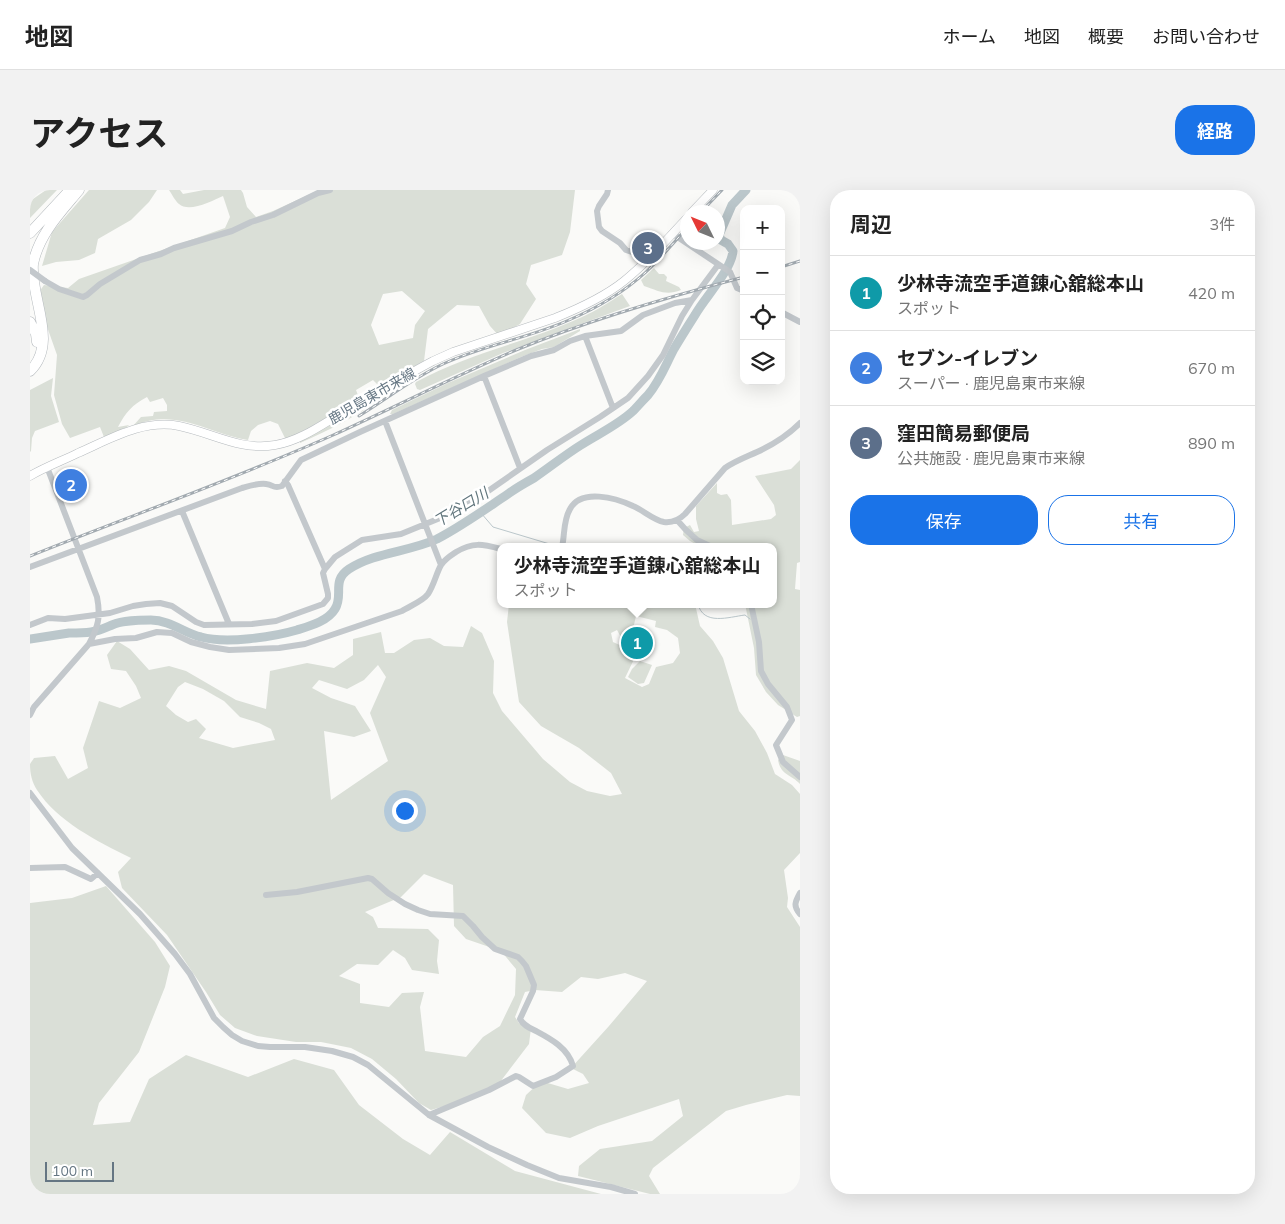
<!DOCTYPE html>
<html lang="ja">
<meta charset="utf-8">
<style>
body{margin:0;font-family:Mulish,"Noto Sans JP",sans-serif;background:#f2f2f2;color:#222}
.controls{position:absolute;right:15px;top:15px;display:grid;overflow:hidden;border-radius:10px;box-shadow:0 5px 20px #0002}
.controls button{width:45px;height:45px;display:grid;place-items:center;padding:0;border:0;border-bottom:1px solid #e0e0e0;background:#fff;color:#222;font:25px sans-serif}
.compass{position:absolute;left:650px;top:15px;width:45px;height:45px;border-radius:50%;background:#fff;box-shadow:0 5px 20px #0002;rotate:313deg}
.scale{position:absolute;left:15px;bottom:12px;width:69px;box-sizing:border-box;padding-left:5px;border:2px solid #657683;border-top:0;font-size:14px;line-height:18px;white-space:nowrap;color:#657683;-webkit-text-stroke:4px #fff;paint-order:stroke}
.you{position:absolute;left:374px;top:620px;width:18px;height:18px;margin:-12px;border:4px solid #fff;border-radius:50%;background:#1a73e8;box-shadow:0 0 0 8px #1a73e833}
.badge{display:grid;place-items:center;width:32px;height:32px;border-radius:50%;background:#1a73e8;color:#fff;font-size:16px;font-weight:700}
.pin{position:absolute;translate:-50% -50%;border:2px solid #fff;box-shadow:0 1px 5px #0006}
.popup{position:absolute;left:467px;top:353px;width:280px;height:65px;box-sizing:border-box;display:grid;place-content:center;border-radius:10px;background:#fff;filter:drop-shadow(0 1px 4px #0005);font-size:16px;white-space:nowrap;color:#767676}
.popup b{font-size:19px;color:#222}
.popup::after{content:'';position:absolute;left:50%;top:100%;margin-left:-10px;border:10px solid transparent;border-top-color:#fff}
.list{margin:0;padding:0;list-style:none}
h2{display:flex;justify-content:space-between;align-items:center;height:65px;margin:0;padding:0 20px;font-size:21px}
h2 small{font-size:16px;font-weight:400;color:#767676}
.list li{display:grid;grid-template-columns:32px 1fr auto;gap:15px;align-items:center;box-sizing:border-box;height:75px;padding:0 20px;border-top:1px solid #e0e0e0}
.list b{display:block;font-size:19px;white-space:nowrap}
.list p{margin:0;font-size:16px;white-space:nowrap;color:#767676}
.list em{font-size:16px;font-style:normal;color:#767676}
.actions{display:flex;gap:10px;padding:15px 20px}
.actions a{flex:1;padding:11px 0;border:1px solid #1a73e8;border-radius:20px;text-align:center;font-size:18px;color:#1a73e8}
.actions .main{background:#1a73e8;color:#fff}
.icon{flex:none;width:28px;height:28px;fill:none;stroke:currentColor;stroke-width:2;stroke-linecap:round;stroke-linejoin:round}
.map{position:relative;flex:none;width:770px;height:1004px;overflow:hidden;border-radius:20px}
header{display:flex;align-items:center;gap:30px;box-sizing:border-box;height:70px;padding:0 25px;background:#fff;border-bottom:1px solid #e0e0e0}
header strong{font-size:24px}
nav{display:flex;gap:28px;margin-inline-start:auto;font-size:18px}
.intro{display:flex;align-items:center;justify-content:space-between;box-sizing:border-box;height:120px;padding:0 30px}
h1{margin:0;font-size:35px}
.button{padding:12px 22px;border-radius:20px;background:#1a73e8;color:#fff;font-size:18px;font-weight:700}
main{display:flex;gap:30px;padding:0 30px}
aside{flex:1;background:#fff;border-radius:20px;box-shadow:0 5px 20px #0002}
.map>svg:first-child{display:block}
</style>
<header>
<strong>地図</strong>
<nav><a>ホーム</a><a>地図</a><a>概要</a><a>お問い合わせ</a></nav>
</header>
<div class="intro"><h1>アクセス</h1><a class="button">経路</a></div>
<main>
<div class="map">
<svg width="770" height="1004" viewBox="0 0 770 1004">
<rect width="100%" height="100%" fill="#fafaf8"/>
<path fill="#dadfd7" fill-rule="evenodd" d="M16,0H27L0,28V7L3,9Z
M59,0H127L119,12L101,30L68,49L65,63L49,70L26,72L12,76L22,42Z
M139,0H150L153,4L174,0H211L213,3L217,17L226,27L243,21L289,0H545L540,42L532,65L501,75L496,94L506,109L490,134L469,146L460,136L449,116L427,115L398,139L394,171L349,196L343,190L326,200L329,208L277,239L261,247L255,248L248,234L240,231L228,235L221,241L218,250C177,243 146,217 103,236L111,227L123,226L124,222L137,221V215L133,208L120,212L117,207C102,215 96,222 88,237L99,235L97,237L74,247L70,237L40,248L32,234L24,205L27,165L15,131L9,102L14,95L38,98L49,89L195,38L200,27L193,6C182,11 159,23 149,14C145,11 142,4 139,0ZM372,101L395,121L385,135L383,148L349,155L341,135L353,104Z
M624,78L629,84H634L637,87L636,91L649,97L651,100C636,106 629,101 614,96L611,90Z
M592,104L600,116L540,138L473,163L390,200L387,199L385,194L386,192C439,163 498,152 552,127C566,121 579,112 592,104Z
M550,139V141L524,157L512,159L491,167L363,224H360L362,220L418,193L495,160Z
M23,188L21,206L29,232L5,241L2,248L1,261L0,262V200Z
M354,204L356,205C327,226 302,239 270,253V251Z
M770,270V372L767,373L765,399L770,400V526L767,527L748,515L736,502L726,485L724,458L715,414H743V357H671L660,351L653,345L654,338L660,335L664,342L669,341L666,329V316L687,293V303L691,305L697,304L701,310L702,335L741,329L746,325L744,315L725,286L761,279Z
M479,414H665L670,436L683,451L693,468L709,521L725,541L737,563L745,584L762,595L770,604V663L754,680L758,708L757,717L770,737V906L757,905L716,915L696,921L623,978L619,986L630,1004H620L548,986L549,976L570,959L622,951L653,926L649,909L568,936L540,948L516,943L492,918L496,905L511,891L538,899L559,893L553,884L541,878L579,836L617,791L595,783L568,789L551,787L532,802L505,800L495,802L485,827L489,833L501,838L499,854L470,892L432,911L401,920L389,913L366,889L342,869L321,858L291,852H266L227,846L205,838L190,825L176,802L137,745L92,698L88,682L101,668C67,651 28,632 7,600C2,592 0,584 0,574C0,574 4,568 4,568L25,566L38,589L58,578L53,558L69,511L90,518L111,508L106,496L96,481L81,479L77,465L87,451L100,459L119,480L139,476L156,481L206,510L236,519L240,481L277,473L304,478L323,465V449L351,442L355,463H364L384,450L400,448L414,456L433,457L441,436L452,443L464,471L463,503L472,521L513,569L540,592L557,601L580,606L592,604L581,583L549,558L511,536L489,512L477,432ZM606,426L626,431L625,437L637,440L648,448L650,463L643,473L626,477L619,494L612,497L595,488L607,463L583,452L581,443L587,440L593,451L603,439ZM348,475L356,487L340,523L358,571L301,610L294,541L324,547L341,541L325,516L301,508L282,498L289,490L317,499L334,490ZM155,492L173,499L194,511L210,527L229,533L241,539L245,550L203,558L169,548L176,539L166,529L158,532L146,525L136,516L148,497ZM394,684L423,695L424,736L436,749L471,761L486,779L485,805L470,836L453,847L436,867L395,861L390,817L394,802L372,803L359,817L330,813V794L309,786L327,774L348,775L363,760L375,768L382,780L409,784L407,771L409,750L398,739L348,738L343,727L335,722L371,707Z
M610,471L622,475L614,493L608,494L598,487L602,479Z
M753,565L770,571V594C761,584 751,586 748,570Z
M76,696L125,752L140,776L135,797L109,862L69,913L63,935L100,932L119,889L156,865L218,887L264,869L304,880L329,915L373,949L400,965L420,942L485,981L571,1004H0V713L42,708Z"/>
<g fill="none" stroke-linecap="round" stroke-linejoin="round">
<path stroke="#bbc7cb" stroke-width="1" d="M451,323L463,337L523,355
M668,414C673,436 699,427 715,425L720,429"/>
<path stroke="#bbc7cb" stroke-width="9" d="M0,449C13,447 26,445 39,443C47,443 54,443 61,442C69,441 75,438 82,435C93,430 109,430 121,430C140,430 154,443 171,447C196,454 243,447 267,440C280,436 298,431 305,419C314,405 301,391 319,379C345,362 379,362 407,349C432,336 454,320 478,304C486,298 495,293 504,288C520,277 535,265 551,255C568,244 588,235 603,221C608,216 613,210 618,205C630,191 636,174 644,159C651,147 658,136 665,125C675,107 701,81 703,61L698,54L691,50L689,45L702,15L716,0"/>
<defs>
<path id="major" d="M662,22L683,0
M0,286C15,277 32,271 48,263C80,249 113,229 149,236C183,243 210,261 245,255C269,251 290,236 310,224C341,206 371,188 403,171L423,162L525,128C550,118 574,107 594,91C618,72 637,49 658,27"/>
<path id="highway" d="M0,43L40,0
M0,132L6,144L7,152
M0,181C29,153 0,108 3,74C9,44 30,23 49,0"/>
</defs>
<use href="#major" stroke="#b5babe" stroke-width="9"/>
<use href="#highway" stroke="#b4b9bd" stroke-width="11"/>
<path stroke="#c3c8cc" stroke-width="6" d="M578,0L577,4L569,16L567,21L569,37L572,41L590,53L596,60L620,68
M643,44L700,82L707,98L714,101
M15,91L29,99L53,107L57,105L70,94L110,70L131,64L144,58L202,41L221,32L243,25L288,3L300,0
M662,110L688,75
M751,122L770,132
M555,146L583,218
M454,186L490,278
M355,231L411,375
M17,277L67,407C71,427 68,437 59,454
M255,291L258,295L295,379
M152,321L199,434
M647,330L656,340L667,350L682,357
M532,357C535,344 533,331 540,319C551,298 586,308 603,316C613,320 623,330 634,332C643,333 649,330 655,324L695,278C705,271 716,267 727,262C742,255 758,245 770,233
M0,377L212,298C219,296 228,293 236,294C244,295 243,299 252,296L271,270L330,242L454,186L501,166L524,160L540,151L555,146L591,141L613,125L645,113L662,110L652,126L633,165L618,186L598,208L570,227L517,260L451,306L415,326L371,344L332,350L305,367L295,379L293,383L298,404V408L293,414L246,431L222,434L174,435L166,432L142,416L130,413L116,414L103,416L80,423L35,429L18,428L0,435
M721,414L729,452L731,481L738,494L757,517L762,530L746,555L753,572L770,587
M0,525L4,517L59,454L85,449L106,448L127,442L142,443L161,452L180,457L199,460L249,458L275,454L372,421C380,416 393,411 398,404C404,395 406,384 411,375C415,369 420,366 426,362C443,352 452,354 471,359
M0,603L42,658L110,724L145,764L160,784L184,828L193,837L202,845L212,851L228,856L240,857H275L302,861L323,867L338,875L399,925L458,957L497,975L529,988L581,997L605,1004
M0,678L35,677L61,689L68,683
M770,703C765,712 763,716 770,724
M236,705L267,702L338,688L342,689L358,703L375,714L388,720L400,724L433,726L443,736L452,747L465,759L488,767L492,771L496,776L504,795L503,801L490,829C494,836 500,838 506,841C521,849 538,858 543,876L526,887L503,896L489,887L486,886L459,900L399,925"/>
<use href="#major" stroke="#fff" stroke-width="8"/>
<use href="#highway" stroke="#fff" stroke-width="10"/>
<defs>
<path id="rail" d="M671,22L692,0
M751,77L770,71
M329,226C357,209 383,188 413,174C454,155 499,148 539,130C567,118 594,102 616,82C631,68 644,52 658,37
M0,366C100,326 202,290 301,246C363,218 423,187 486,160C559,130 638,107 714,87"/>
</defs>
<use href="#rail" stroke="#a2aab0" stroke-width="3"/>
<use href="#rail" stroke="#fff" stroke-width="1" stroke-dasharray="4" stroke-linecap="butt"/>
<path stroke="#c3c8cc" stroke-width="6" d="M0,80L15,91"/>
</g>
<g text-anchor="middle" dominant-baseline="central" stroke-width="5" stroke-linejoin="round" paint-order="stroke">
<g font-size="14" fill="#657683" stroke="#fff">
<text transform="translate(342 206) rotate(-30)">鹿児島東市来線</text>
</g>
<g font-size="15" font-style="italic" fill="#60757c" stroke="#fff">
<text transform="translate(431 317) rotate(-31)">下谷口川</text>
</g>
</g>
</svg>
<div class="controls">
<button>+</button>
<button>−</button>
<button><svg class="icon" aria-label="locate" viewBox="0 0 24 24"><circle cx="12" cy="12" r="6"/><path d="M12 2v4M12 18v4M2 12h4M18 12h4"/></svg></button>
<button><svg class="icon" aria-label="layers" viewBox="0 0 24 24"><path d="M12 4l9 5-9 5-9-5zM3 14l9 5 9-5"/></svg></button>
</div>
<svg class="compass" viewBox="-18 -18 36 36"><path d="M0-13l5 13h-10z" fill="#e53935"/><path d="M0 13l5-13h-10z" fill="#767676"/></svg>
<div class="scale">100 m</div>
<div class="you"></div>
<div class="pin badge" style="left:607px;top:453px;background:#0f9aa8">1</div>
<div class="popup"><b>少林寺流空手道錬心舘総本山</b>スポット</div>
<div class="pin badge" style="left:41px;top:295px;background:#3f7fe0">2</div>
<div class="pin badge" style="left:618px;top:58px;background:#5c6f8a">3</div>
</div>
<aside>
<h2>周辺<small>3件</small></h2>
<ul class="list">
<li><span class="badge" style="background:#0f9aa8">1</span><div><b>少林寺流空手道錬心舘総本山</b><p>スポット</p></div><em>420 m</em></li>
<li><span class="badge" style="background:#3f7fe0">2</span><div><b>セブン-イレブン</b><p>スーパー · 鹿児島東市来線</p></div><em>670 m</em></li>
<li><span class="badge" style="background:#5c6f8a">3</span><div><b>窪田簡易郵便局</b><p>公共施設 · 鹿児島東市来線</p></div><em>890 m</em></li>
</ul>
<div class="actions"><a class="main">保存</a><a>共有</a></div>
</aside>
</main>
